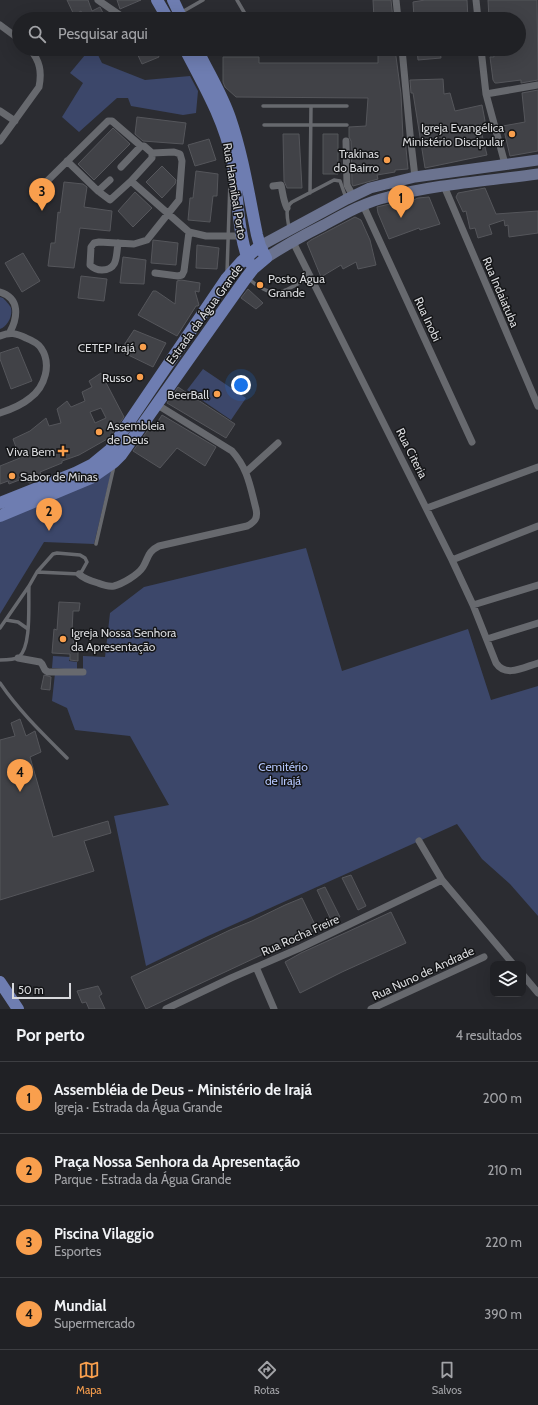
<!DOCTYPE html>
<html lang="pt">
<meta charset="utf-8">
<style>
body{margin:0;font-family:Cabin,sans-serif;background:#28292d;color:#f1f3f6}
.controls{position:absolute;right:12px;bottom:12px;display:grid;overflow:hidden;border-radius:8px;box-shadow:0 4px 16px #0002}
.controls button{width:36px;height:36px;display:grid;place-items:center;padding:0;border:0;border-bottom:1px solid #3d3e42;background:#202125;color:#f1f3f6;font:20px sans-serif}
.scale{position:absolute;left:12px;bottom:10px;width:59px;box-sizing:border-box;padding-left:4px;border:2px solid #d8d9dc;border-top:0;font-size:11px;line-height:14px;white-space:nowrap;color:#d8d9dc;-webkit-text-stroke:3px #141517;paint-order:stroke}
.you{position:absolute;left:241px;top:385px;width:14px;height:14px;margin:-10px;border:3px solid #fff;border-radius:50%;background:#1a73e8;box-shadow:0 0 0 6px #1a73e833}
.badge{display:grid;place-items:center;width:26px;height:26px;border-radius:50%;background:#f99f4d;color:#111;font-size:13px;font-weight:700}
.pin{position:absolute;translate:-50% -33px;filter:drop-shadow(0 1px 2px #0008)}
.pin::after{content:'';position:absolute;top:21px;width:14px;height:12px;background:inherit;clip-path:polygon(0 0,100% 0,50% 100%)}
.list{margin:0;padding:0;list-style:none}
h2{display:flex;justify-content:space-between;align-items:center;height:52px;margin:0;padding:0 16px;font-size:17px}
h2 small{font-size:13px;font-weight:400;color:#a2a3a7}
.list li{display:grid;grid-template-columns:26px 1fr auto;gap:12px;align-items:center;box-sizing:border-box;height:72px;padding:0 16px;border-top:1px solid #3d3e42}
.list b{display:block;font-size:15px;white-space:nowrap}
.list p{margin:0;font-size:13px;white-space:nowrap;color:#a2a3a7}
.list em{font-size:13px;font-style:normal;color:#a2a3a7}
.icon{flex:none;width:22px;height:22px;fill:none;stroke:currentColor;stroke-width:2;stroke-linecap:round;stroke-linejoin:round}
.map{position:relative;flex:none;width:538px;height:1009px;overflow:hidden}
.search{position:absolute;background:#202125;box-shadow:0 4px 16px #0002;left:12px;right:12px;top:12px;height:44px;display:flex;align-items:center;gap:10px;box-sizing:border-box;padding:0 14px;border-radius:22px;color:#a2a3a7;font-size:15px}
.sheet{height:340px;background:#202125}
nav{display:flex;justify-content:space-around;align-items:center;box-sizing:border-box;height:56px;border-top:1px solid #3d3e42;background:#202125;font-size:11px;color:#a2a3a7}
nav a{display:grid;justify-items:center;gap:2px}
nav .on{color:#f99f4d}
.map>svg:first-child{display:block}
</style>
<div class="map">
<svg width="538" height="1009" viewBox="0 0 538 1009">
<rect width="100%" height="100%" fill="#2b2c31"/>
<path fill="#3c476a" d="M90,49H95L102,63L145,80L190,76L198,91L196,113L183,115L131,106L128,98H117L79,132L62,117L83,83L70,73Z
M0,297L3,298C5,300 10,305 11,308C13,316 7,327 0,329Z
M203,369L246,398L231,420L187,390Z
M113,465L94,544L44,542L0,614V519Z
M306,548L342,671L468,629L491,700L538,686V916L510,884L482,859L457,824L208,936L146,966L114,816L169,805L130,736L75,730L67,708L52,701L55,673L83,672V656L105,657L110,613L144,587Z
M53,656L70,657L69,661L77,662V670L52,668Z"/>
<path fill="#414247" stroke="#55565b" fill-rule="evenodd" d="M67,0H88L92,11L100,7L106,19H85L81,11L74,15Z
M117,0H141L120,9Z
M373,0H391L393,19H374Z
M425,0H467L468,19H448L447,15L437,17L414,18L413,2Z
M488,0H537L538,80L521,83V80L497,83H495L493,80L490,57H494L493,49H519V19H489Z
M135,49H156L159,57L142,64Z
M378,49H395L401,94L403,138H405L408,169L395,170V172L377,175L378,179L353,186L352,184L351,141L349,137V127L366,126L368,98L236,97L225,87L223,82V57H259V63H378Z
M417,49H440L441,58L418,60Z
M443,79L444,94L450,93L455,111L482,105L486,126L480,127L487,155L425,168L413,93H411L410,80Z
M538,90V151L510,156L503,126L525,122L522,93Z
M137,117L186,123L183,144L143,141L135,134Z
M113,128L130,144L94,180L78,164Z
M283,134H299L302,188H287L284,181Z
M323,134H338V174H323Z
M209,139L216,160L195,166L188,145Z
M162,166L176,180L175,184L162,198L146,182Z
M196,171L218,174L217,196H213L210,222L188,220L190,198H193Z
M64,182L83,184L87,187L84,207L112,211L110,231L80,228L74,268L48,266L51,243H55L58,212L60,213Z
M485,188L496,214L538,211V233L509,237L508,225L505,226L504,220L489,225L492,234L478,238L475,228L470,229L466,211L463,212L456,197L458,193Z
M135,192L152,208L133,227L118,211Z
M429,197L440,224L420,230L419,228L389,239L378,213L377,207L407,200L408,202L418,198Z
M355,217L361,220L370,240L376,265L358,269L356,262L343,269L341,265L321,277L307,243L311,240Z
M153,240L178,243L176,265L151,263Z
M197,245L219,248L217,269L196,268Z
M23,253L40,281L22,292L5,263Z
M123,257L146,260L144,284L120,283Z
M81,276L107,279L104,301L78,298Z
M181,280L200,283L199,292L195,291L199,305L198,306H196L177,336L138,315L153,291H156L175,304L177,281Z
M248,289L263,303L256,309L241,298Z
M134,330L166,343L153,367L120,351Z
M18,347L32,381L11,389L0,359V353Z
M101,373L124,417L109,438L79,455L62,461V463L40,472L42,478L29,483L27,477L9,484L8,481L0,484V466L20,458L13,439L30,431L46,418L49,426L61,423L57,409L67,401L71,407L85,401L82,392L92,387L89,381ZM101,408L106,418L95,423L90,412Z
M178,387L235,424L226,438L167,403Z
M162,415L216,447L205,466L177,448L160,468L133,451L150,427L153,429Z
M59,602L80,603L79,611H73L72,631H74L73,648H78V661L70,660V654L52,653L54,629L57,630Z
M44,675L51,677L50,690L41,689Z
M20,719L26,736L35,731L41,752L30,757L53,837L108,821L111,833L84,841L94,871L0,900V740L15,736L11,723Z
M351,875L366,906L358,910L342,878Z
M325,887L340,917L332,922L317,890Z
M302,898L317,929L146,1009L131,977L230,930L252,921L285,905Z
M391,912L406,943L342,972L300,993L285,962L301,953Z
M98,986L102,994L99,996L105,1009H89L86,1002L82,1003L77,991Z"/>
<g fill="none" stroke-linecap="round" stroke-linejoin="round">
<path stroke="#67696e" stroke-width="3.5" d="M237,0L248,19
M182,12L203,0
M265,49L267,53
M263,106H347
M264,125H347
M310,193L311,106
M289,228C288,220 284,208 292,202L334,180L340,181L346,198
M227,273L230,181
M249,279C275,302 284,291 310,277
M96,544L114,466
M29,586L37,572L53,554L57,553L80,555L85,558L87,562L82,571L79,574L37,572
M6,620L18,622L28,629
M0,628L29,586C28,602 32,646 19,657C14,660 6,660 0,660
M0,683C19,711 43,734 67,758"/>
<path stroke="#67696e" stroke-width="7" d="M98,0L124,18
M396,0L398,19
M476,0L478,19
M0,25L19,39
M402,49L410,134L415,177
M481,49L486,94L505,164
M486,94L538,85
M0,111L15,121
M0,141L39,87C42,72 40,61 30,49
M346,141L347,185L353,196
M67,161L98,191
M110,180L98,191L110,200L131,181L152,158V153
M131,181L189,232L206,236H242
M273,186L281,185C283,193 283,200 287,208
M444,186L538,406
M35,193L108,121H112L141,146
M363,205L472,442
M293,242L452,560L473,605L496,663C506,678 524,667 538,663
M118,243C116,256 118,270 102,270C97,270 93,268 90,265L91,247L94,243L99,242L134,244L147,240L179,200L182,161L180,154L174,152L152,153L144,146H141L121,167
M155,273L178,276L182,275L184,271L189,232
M0,292C20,298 18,317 10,332
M0,336C10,332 16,333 26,338C31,340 38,343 41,348C52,364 45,387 30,398C23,404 9,410 0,413
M246,472L278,443
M427,508L538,467
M452,560L538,526
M79,574C84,579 91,581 98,583C103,585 108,587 114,586C122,584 138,575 143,567C149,557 147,552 159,546L247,526C255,522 258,518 256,509C250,486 248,469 232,451L156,404
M473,605L538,585
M487,639L538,623
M18,658L40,662L42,664L45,670L48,672H83
M419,841L442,880L513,964
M256,967L274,1009
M523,975L538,993
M166,1009L231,978L300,948L442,880
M371,1009L484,957"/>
<path stroke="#6b738f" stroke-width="11" d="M260,246L347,199L370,188L415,177L538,160
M266,258C284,246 304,235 324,225C344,214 365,202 388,197C437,184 488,181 538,174"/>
<path stroke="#6e7db1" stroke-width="12" d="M157,0L168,19
M173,0L182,19
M185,49C203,84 224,119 232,159C238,191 237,232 249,262
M0,503L75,473L93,464L110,450L226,279L242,261L260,246
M0,516L91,478L114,462L121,455L246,278L253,269L266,258L260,246L257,235C249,196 243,156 230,118C222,94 208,72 197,49
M0,982L18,1009"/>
</g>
<g fill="#f99f4d" stroke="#141517" stroke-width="1.5">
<circle cx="512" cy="134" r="4"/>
<circle cx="387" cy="160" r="4"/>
<circle cx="260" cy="285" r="4"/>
<circle cx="143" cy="347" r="4"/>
<circle cx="140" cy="377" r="4"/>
<circle cx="217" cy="394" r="4"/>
<circle cx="99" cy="432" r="4"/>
<path d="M61 445h4v4h4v4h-4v4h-4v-4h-4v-4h4z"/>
<circle cx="12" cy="476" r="4"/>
<circle cx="63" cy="639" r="4"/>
</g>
<g text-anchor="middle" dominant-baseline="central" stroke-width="3" stroke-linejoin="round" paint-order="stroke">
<g font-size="12" fill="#d8d9dc" stroke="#141517" text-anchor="end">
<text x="504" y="127">Igreja Evangélica<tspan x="504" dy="14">Ministério Discipular</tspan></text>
<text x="379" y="153">Trakinas<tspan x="379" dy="14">do Bairro</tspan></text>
<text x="268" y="278" text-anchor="start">Posto Água<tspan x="268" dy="14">Grande</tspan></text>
<text x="135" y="347">CETEP Irajá</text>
<text x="132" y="377">Russo</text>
<text x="209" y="394">BeerBall</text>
<text x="107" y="425" text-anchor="start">Assembleia<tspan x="107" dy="14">de Deus</tspan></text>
<text x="55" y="451">Viva Bem</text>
<text x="20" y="476" text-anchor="start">Sabor de Minas</text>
<text x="71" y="632" text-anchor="start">Igreja Nossa Senhora<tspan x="71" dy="14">da Apresentação</tspan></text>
</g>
<g font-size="12" fill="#d8d9dc" stroke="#141517">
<text transform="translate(235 191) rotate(81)">Rua Hannibal Porto</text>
<text transform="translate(501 292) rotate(67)">Rua Indaiatuba</text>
<text transform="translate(204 314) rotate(-54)">Estrada da Água Grande</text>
<text transform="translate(428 319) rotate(65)">Rua Inobi</text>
<text transform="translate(412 453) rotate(63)">Rua Citeria</text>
<text transform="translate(300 935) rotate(-24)">Rua Rocha Freire</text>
<text transform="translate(423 973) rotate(-25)">Rua Nuno de Andrade</text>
</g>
<g font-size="12" fill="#b4c6fc" stroke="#141517">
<text x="283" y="766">Cemitério<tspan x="283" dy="14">de Irajá</tspan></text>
</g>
</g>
</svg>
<div class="controls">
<button><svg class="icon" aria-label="layers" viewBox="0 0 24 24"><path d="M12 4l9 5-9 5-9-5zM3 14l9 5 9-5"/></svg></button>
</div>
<div class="scale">50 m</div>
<div class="you"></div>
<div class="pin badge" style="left:401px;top:218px">1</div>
<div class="pin badge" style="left:49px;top:531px">2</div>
<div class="pin badge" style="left:42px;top:211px">3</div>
<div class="pin badge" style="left:20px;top:792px">4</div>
<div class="search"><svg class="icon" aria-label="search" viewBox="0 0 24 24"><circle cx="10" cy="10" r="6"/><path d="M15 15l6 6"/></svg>Pesquisar aqui</div>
</div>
<section class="sheet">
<h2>Por perto<small>4 resultados</small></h2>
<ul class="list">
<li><span class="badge">1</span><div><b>Assembléia de Deus - Ministério de Irajá</b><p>Igreja · Estrada da Água Grande</p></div><em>200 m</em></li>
<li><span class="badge">2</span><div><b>Praça Nossa Senhora da Apresentação</b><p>Parque · Estrada da Água Grande</p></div><em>210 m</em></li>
<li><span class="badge">3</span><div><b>Piscina Vilaggio</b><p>Esportes</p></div><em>220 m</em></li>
<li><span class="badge">4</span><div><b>Mundial</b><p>Supermercado</p></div><em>390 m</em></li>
</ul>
</section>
<nav>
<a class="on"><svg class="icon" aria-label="map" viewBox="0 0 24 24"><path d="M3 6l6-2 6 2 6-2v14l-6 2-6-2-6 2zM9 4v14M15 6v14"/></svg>Mapa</a>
<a><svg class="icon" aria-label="directions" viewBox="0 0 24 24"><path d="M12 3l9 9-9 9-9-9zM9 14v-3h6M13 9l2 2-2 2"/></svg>Rotas</a>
<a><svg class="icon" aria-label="saved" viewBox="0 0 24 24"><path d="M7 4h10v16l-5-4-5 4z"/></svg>Salvos</a>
</nav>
